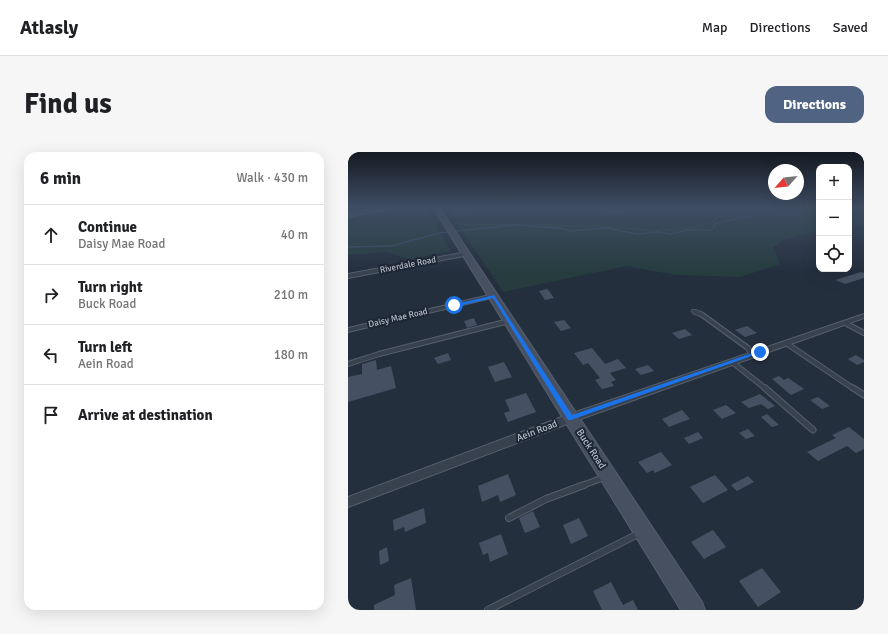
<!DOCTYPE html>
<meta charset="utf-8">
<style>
body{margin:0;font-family:Signika,sans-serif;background:#f6f6f6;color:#202124}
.controls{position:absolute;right:12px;top:12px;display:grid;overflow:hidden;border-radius:8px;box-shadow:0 4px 16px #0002}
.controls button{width:36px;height:36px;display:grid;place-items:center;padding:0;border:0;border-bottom:1px solid #e0e0e0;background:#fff;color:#202124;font:20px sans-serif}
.compass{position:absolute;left:420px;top:12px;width:36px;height:36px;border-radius:50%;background:#fff;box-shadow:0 4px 16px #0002;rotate:243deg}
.stop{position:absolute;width:12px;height:12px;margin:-9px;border:3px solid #1a73e8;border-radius:50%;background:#fff}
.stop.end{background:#1a73e8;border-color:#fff;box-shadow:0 1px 4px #0008}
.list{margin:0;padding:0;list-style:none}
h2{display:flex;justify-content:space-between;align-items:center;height:52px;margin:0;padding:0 16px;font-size:17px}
h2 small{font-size:13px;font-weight:400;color:#757577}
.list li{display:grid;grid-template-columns:26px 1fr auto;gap:12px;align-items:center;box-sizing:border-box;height:60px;padding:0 16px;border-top:1px solid #e0e0e0}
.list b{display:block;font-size:15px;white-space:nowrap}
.list p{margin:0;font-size:13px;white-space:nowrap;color:#757577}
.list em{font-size:13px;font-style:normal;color:#757577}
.icon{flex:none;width:22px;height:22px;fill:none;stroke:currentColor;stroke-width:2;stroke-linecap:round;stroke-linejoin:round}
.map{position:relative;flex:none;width:516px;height:458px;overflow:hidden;border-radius:12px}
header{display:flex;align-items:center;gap:24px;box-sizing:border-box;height:56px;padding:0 20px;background:#fff;border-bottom:1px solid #e0e0e0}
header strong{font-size:19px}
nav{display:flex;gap:22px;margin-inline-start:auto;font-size:14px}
.intro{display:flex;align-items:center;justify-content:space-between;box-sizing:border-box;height:96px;padding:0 24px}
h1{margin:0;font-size:28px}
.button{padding:10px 18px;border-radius:12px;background:#506383;color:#fff;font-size:14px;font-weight:700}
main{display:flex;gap:24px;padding:0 24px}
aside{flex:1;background:#fff;border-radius:12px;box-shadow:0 4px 16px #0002}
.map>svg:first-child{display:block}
</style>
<header>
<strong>Atlasly</strong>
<nav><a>Map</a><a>Directions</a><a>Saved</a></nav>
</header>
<div class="intro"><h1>Find us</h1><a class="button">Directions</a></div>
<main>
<aside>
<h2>6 min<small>Walk · 430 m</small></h2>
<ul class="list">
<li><svg class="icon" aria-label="ahead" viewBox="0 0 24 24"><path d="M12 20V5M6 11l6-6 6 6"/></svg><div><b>Continue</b><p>Daisy Mae Road</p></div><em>40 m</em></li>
<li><svg class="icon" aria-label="right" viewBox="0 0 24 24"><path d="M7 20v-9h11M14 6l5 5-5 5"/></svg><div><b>Turn right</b><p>Buck Road</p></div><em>210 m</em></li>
<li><svg class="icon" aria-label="left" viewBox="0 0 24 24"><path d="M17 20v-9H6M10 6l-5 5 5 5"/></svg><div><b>Turn left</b><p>Aein Road</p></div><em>180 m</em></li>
<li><svg class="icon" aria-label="arrive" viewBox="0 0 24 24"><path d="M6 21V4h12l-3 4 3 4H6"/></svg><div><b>Arrive at destination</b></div></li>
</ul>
</aside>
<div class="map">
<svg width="516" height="458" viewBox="0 0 516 458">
<rect width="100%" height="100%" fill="#242f3e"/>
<path fill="#263c3f" d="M77,55L103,99L62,107L38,100L0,103V66Z
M139,55H215L275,63L292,57L320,55H471V78L435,88L426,95L432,112L392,125L328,123L278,114L155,140L108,70L106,63L119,64Z
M501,55H516V74L501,73Z"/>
<path fill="#394c67" d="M99,55H132L135,57L119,64L106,63Z
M319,55L284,58L275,63L218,57Z"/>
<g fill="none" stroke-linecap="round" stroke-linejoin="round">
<path stroke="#394c67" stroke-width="1.5" d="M0,95L44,94L91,81L167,73L212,76L222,79L259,76L289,82L309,80L322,82L340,78H363L366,76V72L369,71L405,63L407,60L402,55"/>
</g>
<path fill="#455162" d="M513,120L516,121V126L497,132L487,128Z
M199,137L201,139L206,146L197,148L191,139Z
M126,166L129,173L119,176L116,169Z
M216,168L223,176L213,179L206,170Z
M399,174L409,181L397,185L387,178Z
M337,177L344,183L331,187L324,181Z
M244,196L257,212L270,207L278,216L262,221L268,228L263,230L266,234L254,237L247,228L252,226L240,211L235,213L226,201Z
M100,201L103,208L90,212L86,206Z
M508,203L516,208V210L509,213L500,207Z
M28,208L29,218L43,214L48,236L0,250V225L14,222V212Z
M156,210L164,225L147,230L140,215Z
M300,213L306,219L293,223L287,217Z
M431,224L436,228L440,226L456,237L443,243L424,227Z
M178,241L188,260L160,270L156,261L162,259L157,248Z
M412,242L427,254L420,257L413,252L401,256L393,250Z
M470,245L482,254L474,257L462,248Z
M378,253L388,261L374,267L365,258Z
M334,258L342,267L321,275L314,267Z
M419,262L431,273L424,275L413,265Z
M501,275L516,287V297L508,301L499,294L470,309L459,300L488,286L484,283Z
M400,277L407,284L398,287L391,281Z
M350,280L355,286L341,292L336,286Z
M313,300L324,313L307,321L305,318L299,321L290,310Z
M160,322L168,343L152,350L150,343L134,350L130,334Z
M367,323L380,338L355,351L342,335Z
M400,324L406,330L389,339L383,333Z
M76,356L78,371L57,380L56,375L46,379L45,368Z
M185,359L192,375L177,381L171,366Z
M231,366L240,384L223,392L215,373Z
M365,378L378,395L356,407L343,390Z
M153,382L160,402L142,410L140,401L135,403L131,391Z
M39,395L41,409L32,413L31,399Z
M414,416L433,440L410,455L391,429Z
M63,426L68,458H26V453L47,443L46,433Z
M263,430L275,453L285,448L290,458H254L245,439Z"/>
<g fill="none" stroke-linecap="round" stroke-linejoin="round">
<defs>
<path id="lane-far3" d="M345,159L350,161"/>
<path id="lane-far2" d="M347,160L353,162L400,196L404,203
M497,171L516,181
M438,191L506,237
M384,210L418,237
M0,212L31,202L161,169"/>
<path id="lane-far1" d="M417,236L465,278
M505,236L516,243
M233,334L257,325"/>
<path id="lane" d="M161,366L198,347L236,333
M140,458L292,381"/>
<path id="street" d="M119,100L121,101V103L0,126V122Z
M146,142L149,144L148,145L0,180V176Z
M516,162V166L227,269L0,355V345L219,263Z"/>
<path id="secondary" d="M38,55H57L0,65V61Z
M85,55H91L354,450L357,458H333Z"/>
</defs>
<use href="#lane-far3" stroke="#565f6c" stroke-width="4.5"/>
<use href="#lane-far2" stroke="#565f6c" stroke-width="6"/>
<use href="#lane-far1" stroke="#565f6c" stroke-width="7"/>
<use href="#lane" stroke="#565f6c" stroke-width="8"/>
<use href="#street" stroke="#565f6c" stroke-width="2"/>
<use href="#secondary" stroke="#565f6c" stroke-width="2"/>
<path stroke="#44595c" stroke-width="1" stroke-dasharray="1.5 1.5" stroke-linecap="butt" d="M107,71L119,73L176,72L258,75L308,79L340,76L362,71L369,67L368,64L378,65L404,60L401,55"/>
<use href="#lane-far3" stroke="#38414e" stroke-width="3"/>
<use href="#lane-far2" stroke="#38414e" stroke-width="4"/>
<use href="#lane-far1" stroke="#38414e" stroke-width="5"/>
<use href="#lane" stroke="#38414e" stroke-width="6"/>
<use href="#street" fill="#38414e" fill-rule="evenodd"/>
<use href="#secondary" fill="#465061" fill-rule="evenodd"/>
</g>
<linearGradient id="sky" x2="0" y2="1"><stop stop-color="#141a22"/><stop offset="0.46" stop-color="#3f4d63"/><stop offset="1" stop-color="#3f4d63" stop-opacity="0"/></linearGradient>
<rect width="516" height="120" fill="url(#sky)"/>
<path fill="#1a73e8" d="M146,143L224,263L410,199L415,200L223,268H220L145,146L106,155L104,153Z"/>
<g text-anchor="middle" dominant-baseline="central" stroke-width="4" stroke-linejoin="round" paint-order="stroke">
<g font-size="9" fill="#b4bcc9" stroke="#1d2633">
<text transform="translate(60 113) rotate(-11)">Riverdale Road</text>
<text transform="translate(50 166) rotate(-13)">Daisy Mae Road</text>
</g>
<g font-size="10" fill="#b4bcc9" stroke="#1d2633">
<text transform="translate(189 279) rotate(-21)">Aein Road</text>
<text transform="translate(243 297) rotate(57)">Buck Road</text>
</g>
</g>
</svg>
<div class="controls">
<button>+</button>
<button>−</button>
<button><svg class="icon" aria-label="locate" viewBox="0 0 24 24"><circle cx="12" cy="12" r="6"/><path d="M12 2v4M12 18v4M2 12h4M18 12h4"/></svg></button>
</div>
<svg class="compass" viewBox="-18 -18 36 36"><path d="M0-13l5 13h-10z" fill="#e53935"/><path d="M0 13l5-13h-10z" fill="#757577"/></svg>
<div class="stop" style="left:106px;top:153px"></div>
<div class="stop end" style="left:412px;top:200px"></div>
</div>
</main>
